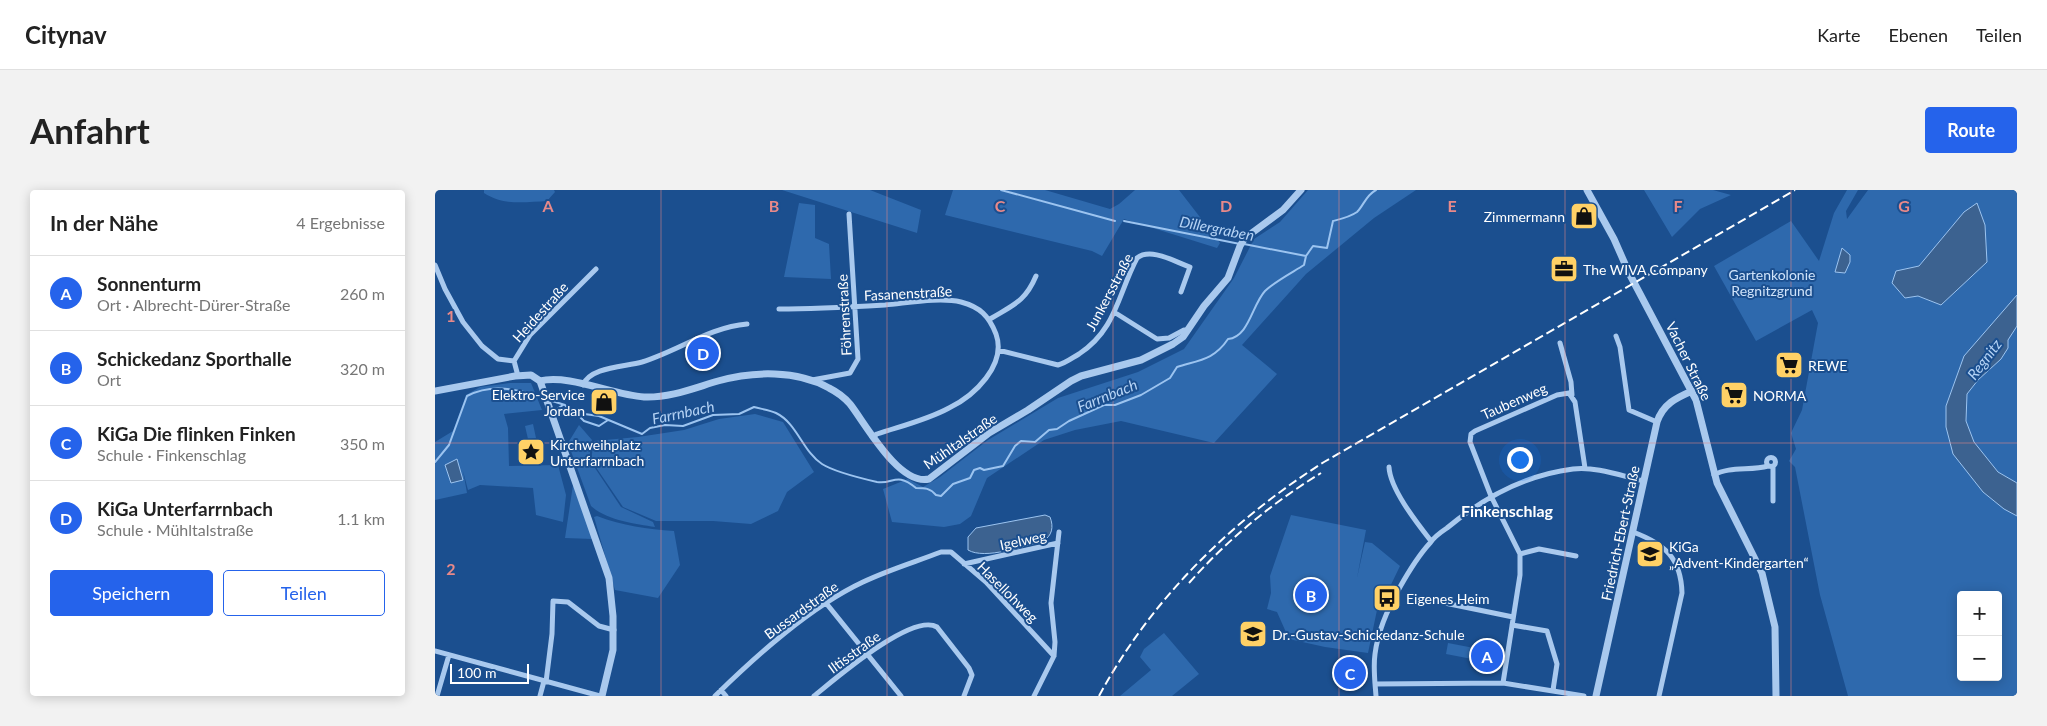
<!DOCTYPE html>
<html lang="de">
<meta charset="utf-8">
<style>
body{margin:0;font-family:Lato,sans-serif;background:#f2f2f2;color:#222}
.controls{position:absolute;right:15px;bottom:15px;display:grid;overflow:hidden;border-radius:5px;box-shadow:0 2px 12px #0003}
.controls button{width:45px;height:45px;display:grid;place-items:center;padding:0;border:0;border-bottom:1px solid #e0e0e0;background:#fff;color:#222;font:25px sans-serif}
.scale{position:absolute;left:15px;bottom:12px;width:79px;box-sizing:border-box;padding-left:5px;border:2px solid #fff;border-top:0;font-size:14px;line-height:18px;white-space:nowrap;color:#fff;-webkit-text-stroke:4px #1b4f8f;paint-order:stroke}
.you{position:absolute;left:1084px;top:269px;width:18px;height:18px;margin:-12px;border:4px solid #fff;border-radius:50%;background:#1a73e8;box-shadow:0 0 0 8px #1a73e833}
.badge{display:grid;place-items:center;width:32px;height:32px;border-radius:50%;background:#2563eb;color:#fff;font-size:16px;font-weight:700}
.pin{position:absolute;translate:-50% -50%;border:2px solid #fff;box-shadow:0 1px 5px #0006}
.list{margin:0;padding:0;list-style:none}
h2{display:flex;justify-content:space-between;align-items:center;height:65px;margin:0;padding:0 20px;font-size:21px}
h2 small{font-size:16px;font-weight:400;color:#767676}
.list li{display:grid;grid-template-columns:32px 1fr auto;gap:15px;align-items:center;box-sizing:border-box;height:75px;padding:0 20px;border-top:1px solid #e0e0e0}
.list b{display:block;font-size:19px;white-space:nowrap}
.list p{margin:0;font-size:16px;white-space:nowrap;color:#767676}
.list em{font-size:16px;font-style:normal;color:#767676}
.actions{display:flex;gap:10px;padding:15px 20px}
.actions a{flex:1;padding:11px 0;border:1px solid #2563eb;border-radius:5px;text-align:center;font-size:18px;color:#2563eb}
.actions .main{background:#2563eb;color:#fff}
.map{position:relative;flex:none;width:1582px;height:506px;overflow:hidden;border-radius:5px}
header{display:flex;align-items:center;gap:30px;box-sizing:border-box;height:70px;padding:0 25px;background:#fff;border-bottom:1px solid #e0e0e0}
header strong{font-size:24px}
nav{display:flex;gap:28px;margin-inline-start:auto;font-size:18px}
.intro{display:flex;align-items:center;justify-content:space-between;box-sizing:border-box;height:120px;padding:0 30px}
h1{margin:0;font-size:35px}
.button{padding:12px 22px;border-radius:5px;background:#2563eb;color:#fff;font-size:18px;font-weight:700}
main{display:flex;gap:30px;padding:0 30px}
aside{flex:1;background:#fff;border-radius:5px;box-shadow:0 2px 12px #0003}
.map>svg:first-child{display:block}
</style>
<header>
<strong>Citynav</strong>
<nav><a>Karte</a><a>Ebenen</a><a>Teilen</a></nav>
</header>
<div class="intro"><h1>Anfahrt</h1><a class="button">Route</a></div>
<main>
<aside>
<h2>In der Nähe<small>4 Ergebnisse</small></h2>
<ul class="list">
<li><span class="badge">A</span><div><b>Sonnenturm</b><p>Ort · Albrecht-Dürer-Straße</p></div><em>260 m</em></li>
<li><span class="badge">B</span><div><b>Schickedanz Sporthalle</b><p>Ort</p></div><em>320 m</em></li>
<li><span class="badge">C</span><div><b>KiGa Die flinken Finken</b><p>Schule · Finkenschlag</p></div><em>350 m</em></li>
<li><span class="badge">D</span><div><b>KiGa Unterfarrnbach</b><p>Schule · Mühltalstraße</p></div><em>1.1 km</em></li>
</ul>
<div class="actions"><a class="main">Speichern</a><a>Teilen</a></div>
</aside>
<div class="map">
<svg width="1582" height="506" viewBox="0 0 1582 506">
<rect width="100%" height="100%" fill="#1b4f8f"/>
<path fill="#2e69ad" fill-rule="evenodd" d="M49,0H119L120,2L112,11C90,12 69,16 49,3Z
M347,0H435L486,20L482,43Z
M518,0H564L627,17L569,0H610L675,19L684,14L700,0H744L785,53L782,58L689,29L667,66L657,61L510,25Z
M873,0H981L939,28L871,84L807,155L842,184L779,253L686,231L640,240L609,250L552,288L536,326L525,334L509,337L457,332L448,299L473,289L488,297L505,287L553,250L623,208L703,182L749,159L799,88L819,49L845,32Z
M1209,0H1278L1296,5L1265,19L1237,47Z
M1412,0H1423L1411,21L1412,29L1433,0H1582V105L1574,115L1511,216L1548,302L1582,326V506H1413L1385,405L1360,277L1354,271L1361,259L1356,243L1367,220L1383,133L1377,120L1321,151L1279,76L1356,31L1384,71L1399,23ZM1529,22L1506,115L1483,106L1470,108L1457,93L1484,76ZM1526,405H1563V487H1526Z
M364,13L380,15V48L394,54L396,89L349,87Z
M1582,136V293L1563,282L1539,252L1530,232L1532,204Z
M75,193H96L107,220L69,224L73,238L74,276L123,275L131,305L128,332L101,325L98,298L45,295L33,300L28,281L32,303L0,310V252L18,241L31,205L45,197Z
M320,224L348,232L379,282L352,302L343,321L316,334L278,331H221L188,317L156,270L159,251L203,247L249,240L284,229Z
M98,234L101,248L93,249L90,236Z
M144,235L157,250L154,269L186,317L218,332L220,337C200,334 171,330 156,316L133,253Z
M138,295L158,349L130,348Z
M856,325L931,340L922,388L930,352L937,353L965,376L952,403L947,402L945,396L946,401L933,463L890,457L854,449L842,422L832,419L836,403L835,386Z
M162,326C188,336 212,339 239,341L245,375L223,408L180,400L159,327Z
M729,443L764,484L737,506H685L716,480L705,467L709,459Z
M1013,453L1039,458L1037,469L1011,464Z"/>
<path fill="#3c6290" stroke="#9cc4f0" d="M1542,13L1550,35L1552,72L1506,115L1483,106L1470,108L1457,93L1461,81L1484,76L1529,22Z
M1407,58L1415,65V72L1410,83L1400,82Z
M1582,105V136L1573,150V158L1566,169L1543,190L1532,204L1531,231L1539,252L1563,282L1582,293V326L1569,319L1548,302L1518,264L1511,237V216L1529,166Z
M22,269L28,290L16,293L10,275Z
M610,325L615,327C619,337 617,346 608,351C589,356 550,370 533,360V347L541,338Z"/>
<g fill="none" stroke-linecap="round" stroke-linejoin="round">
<path stroke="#9cc4f0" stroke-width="2" d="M566,0L680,31
M689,31L805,54
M809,54L871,66
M114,210L130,215L135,222L164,226L207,244L215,238L230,235L248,236L278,225L304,224L319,217C326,219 335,220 341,223C362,233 368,262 387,274C398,281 429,289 442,292C458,295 461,281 481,298C490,298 495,298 501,305L506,306L518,294L535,288L539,280L545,278L549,280L568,276L580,256L586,251L600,252L614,240L622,239L634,231L669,215H680L706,205L735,188L742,177C764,170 779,170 793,149C814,147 817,115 830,101C839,92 858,82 869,75L871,66L878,56L892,58L898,31C906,29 915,27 922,22C929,15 931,5 941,0
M122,219L128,215
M143,225L149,231L164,236L173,230
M0,272L14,255L32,206C57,193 82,199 108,208"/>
<path stroke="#a9c9ee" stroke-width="5" d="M0,75L10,99L28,132L47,156L63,169L79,171
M344,119C379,119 415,117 450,115C473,113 504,107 526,112C545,117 554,126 561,144C572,175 539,206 514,218C492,230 466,236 442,244L437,247
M679,122L722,149L734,148L749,140L753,141
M555,129C578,115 590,112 601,86
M1181,146L1185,157L1194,220L1222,232
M1125,153L1136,192L1137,205
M563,160L623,175C631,173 637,168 644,164C681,140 683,104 702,68C716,57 740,72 755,77L746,102
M83,186L79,171L95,145L161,79
M377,190L415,183L423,169L414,24
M148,195C155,177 189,177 207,172C243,161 275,137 312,134
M1331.5 272a4.5 4.5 0 1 1 9 0a4.5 4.5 0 1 1-9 0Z
M954,277C955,299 982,333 996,351
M1279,285C1294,276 1316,281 1333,276
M1338,311V276
M1198,342C1230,354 1246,368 1247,403L1224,506
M1085,364L1104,359L1141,366
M529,374L623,353
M1005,412L1078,427
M391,413L466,506
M1077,435L1112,441L1122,474L1118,500
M0,461L165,506
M111,492L117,444L118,411L133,412L164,436L179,440
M1068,493L1085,385V364L1056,306L1035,252L1036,244L1040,241L1122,205L1134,203L1140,212L1150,278
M940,494L1068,493L1149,506
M286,500L291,506
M2,506L14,465
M105,506L109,491
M280,506C322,465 375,417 428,392C453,380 480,372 506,362H516L551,392L619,466
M379,506C399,490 477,422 502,437L534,478L537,485L529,506
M599,506L619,466L620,452L616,413L624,342
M941,506C940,492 938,478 940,464C943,440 953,418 965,397C974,381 983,366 995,353C999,347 1006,342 1012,338C1048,308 1090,285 1138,279C1160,276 1187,286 1209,291"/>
<path stroke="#a9c9ee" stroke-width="7" d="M1152,0L1179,49L1194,83L1261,210L1282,293L1327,383L1340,437L1341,506
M105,191C134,184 178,205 209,207C235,208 259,198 283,191C318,181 362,180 394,198C402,202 409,207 415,214C430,233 464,296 494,289L554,243L593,220L636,191L646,186L706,170L738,154L748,147L769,116L793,88L805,56L810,48L848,20L866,0
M0,201L80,186L96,185L105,191L174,388L178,426V460L167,506
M1161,506L1222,232C1228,214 1241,208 1257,201"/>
<path stroke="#fff" stroke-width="2" stroke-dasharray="9 4" stroke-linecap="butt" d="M754,393C792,350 837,313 886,283
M664,506C717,408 796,331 889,272L1360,0"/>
</g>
<path fill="none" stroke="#e88989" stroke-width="1" stroke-opacity="0.55" d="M226,0V506M452,0V506M678,0V506M904,0V506M1130,0V506M1356,0V506M0,253H1582"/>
<defs>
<symbol id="shop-square" viewBox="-11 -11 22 22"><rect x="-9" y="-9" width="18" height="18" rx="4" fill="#ffd166" stroke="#1b4f8f"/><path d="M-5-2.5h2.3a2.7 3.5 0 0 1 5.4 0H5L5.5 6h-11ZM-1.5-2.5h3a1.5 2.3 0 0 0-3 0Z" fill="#111"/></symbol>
<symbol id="office-square" viewBox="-11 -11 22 22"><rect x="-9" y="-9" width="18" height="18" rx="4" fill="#ffd166" stroke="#1b4f8f"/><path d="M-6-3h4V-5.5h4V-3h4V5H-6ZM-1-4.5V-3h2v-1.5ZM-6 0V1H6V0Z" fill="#111"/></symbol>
<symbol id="supermarket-square" viewBox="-11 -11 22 22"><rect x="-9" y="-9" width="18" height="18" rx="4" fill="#ffd166" stroke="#1b4f8f"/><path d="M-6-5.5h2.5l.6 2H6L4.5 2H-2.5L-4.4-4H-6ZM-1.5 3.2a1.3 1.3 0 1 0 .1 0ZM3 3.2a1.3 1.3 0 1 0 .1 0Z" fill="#111"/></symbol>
<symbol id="sight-square" viewBox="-11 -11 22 22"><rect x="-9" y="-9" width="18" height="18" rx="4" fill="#ffd166" stroke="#1b4f8f"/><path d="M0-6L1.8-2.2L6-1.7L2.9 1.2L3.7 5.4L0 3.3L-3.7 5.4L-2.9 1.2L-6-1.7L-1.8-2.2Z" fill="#111"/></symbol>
<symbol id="school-square" viewBox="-11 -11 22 22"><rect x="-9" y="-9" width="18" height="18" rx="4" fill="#ffd166" stroke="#1b4f8f"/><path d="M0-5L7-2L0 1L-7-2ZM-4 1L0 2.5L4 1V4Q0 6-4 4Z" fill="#111"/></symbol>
<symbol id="bus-square" viewBox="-11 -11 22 22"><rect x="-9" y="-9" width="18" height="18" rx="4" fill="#ffd166" stroke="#1b4f8f"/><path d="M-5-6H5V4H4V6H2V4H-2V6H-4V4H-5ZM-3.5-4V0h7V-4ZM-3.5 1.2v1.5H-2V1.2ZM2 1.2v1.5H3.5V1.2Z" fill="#111"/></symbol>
</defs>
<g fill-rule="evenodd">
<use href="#shop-square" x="1133" y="10" width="32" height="32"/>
<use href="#office-square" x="1113" y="63" width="32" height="32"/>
<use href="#supermarket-square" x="1338" y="159" width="32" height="32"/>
<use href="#supermarket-square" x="1283" y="189" width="32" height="32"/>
<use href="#shop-square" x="153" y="196" width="32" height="32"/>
<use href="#sight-square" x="80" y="246" width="32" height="32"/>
<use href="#school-square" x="1199" y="348" width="32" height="32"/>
<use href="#bus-square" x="936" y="392" width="32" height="32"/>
<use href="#school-square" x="802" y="428" width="32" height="32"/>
</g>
<g text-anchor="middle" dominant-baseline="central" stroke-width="4" stroke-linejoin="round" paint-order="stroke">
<g font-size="14" fill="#fff" stroke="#1b4f8f" text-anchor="start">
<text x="1130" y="26" text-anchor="end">Zimmermann</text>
<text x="1148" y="79">The WIVA Company</text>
<text x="1373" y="175">REWE</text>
<text x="150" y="204" text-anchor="end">Elektro-Service<tspan x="150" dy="16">Jordan</tspan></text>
<text x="1318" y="205">NORMA</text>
<text x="115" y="254">Kirchweihplatz<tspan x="115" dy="16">Unterfarrnbach</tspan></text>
<text x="1234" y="356">KiGa<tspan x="1234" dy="16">„Advent-Kindergarten“</tspan></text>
<text x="971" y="408">Eigenes Heim</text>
<text x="837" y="444">Dr.-Gustav-Schickedanz-Schule</text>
</g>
<g font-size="14" fill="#cfe3fa" stroke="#1b4f8f">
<text x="1337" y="84">Gartenkolonie<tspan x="1337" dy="16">Regnitzgrund</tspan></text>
</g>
<g font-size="14" fill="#fff" stroke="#1b4f8f">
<text transform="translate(674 102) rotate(-62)">Junkersstraße</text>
<text transform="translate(473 103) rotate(-3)">Fasanenstraße</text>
<text transform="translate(105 122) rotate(-48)">Heidestraße</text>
<text transform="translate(409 125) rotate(-93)">Föhrenstraße</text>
<text transform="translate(1254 171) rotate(64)">Vacher Straße</text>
<text transform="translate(1079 211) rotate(-24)">Taubenweg</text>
<text transform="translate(525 251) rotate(-35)">Mühltalstraße</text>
<text transform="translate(1185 343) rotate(-78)">Friedrich-Ebert-Straße</text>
<text transform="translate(588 350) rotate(-12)">Igelweg</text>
<text transform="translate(573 402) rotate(45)">Hasellohweg</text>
<text transform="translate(366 420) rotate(-36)">Bussardstraße</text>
<text transform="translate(419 462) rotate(-36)">Iltisstraße</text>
</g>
<g font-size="15" font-style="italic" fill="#b5d3f5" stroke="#1b4f8f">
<text transform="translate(782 38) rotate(11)">Dillergraben</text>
<text transform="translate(1549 169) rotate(-53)">Regnitz</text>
<text transform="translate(672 205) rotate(-22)">Farrnbach</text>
<text transform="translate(248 222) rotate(-12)">Farrnbach</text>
</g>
<g font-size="16" font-weight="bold" fill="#fff" stroke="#1b4f8f">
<text x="1072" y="320">Finkenschlag</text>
</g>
</g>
<g font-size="16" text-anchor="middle" font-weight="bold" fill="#e88989" stroke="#1b4f8f" stroke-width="4" stroke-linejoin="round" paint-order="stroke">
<text x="113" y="22">A</text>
<text x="339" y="22">B</text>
<text x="565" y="22">C</text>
<text x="791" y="22">D</text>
<text x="1017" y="22">E</text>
<text x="1243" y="22">F</text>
<text x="1469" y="22">G</text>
<text x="16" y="132">1</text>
<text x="16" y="385">2</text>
</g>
</svg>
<div class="controls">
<button>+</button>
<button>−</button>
</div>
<div class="scale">100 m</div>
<div class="you"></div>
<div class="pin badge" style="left:1052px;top:466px">A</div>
<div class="pin badge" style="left:876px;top:405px">B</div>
<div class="pin badge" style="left:915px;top:483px">C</div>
<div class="pin badge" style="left:268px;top:163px">D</div>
</div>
</main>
